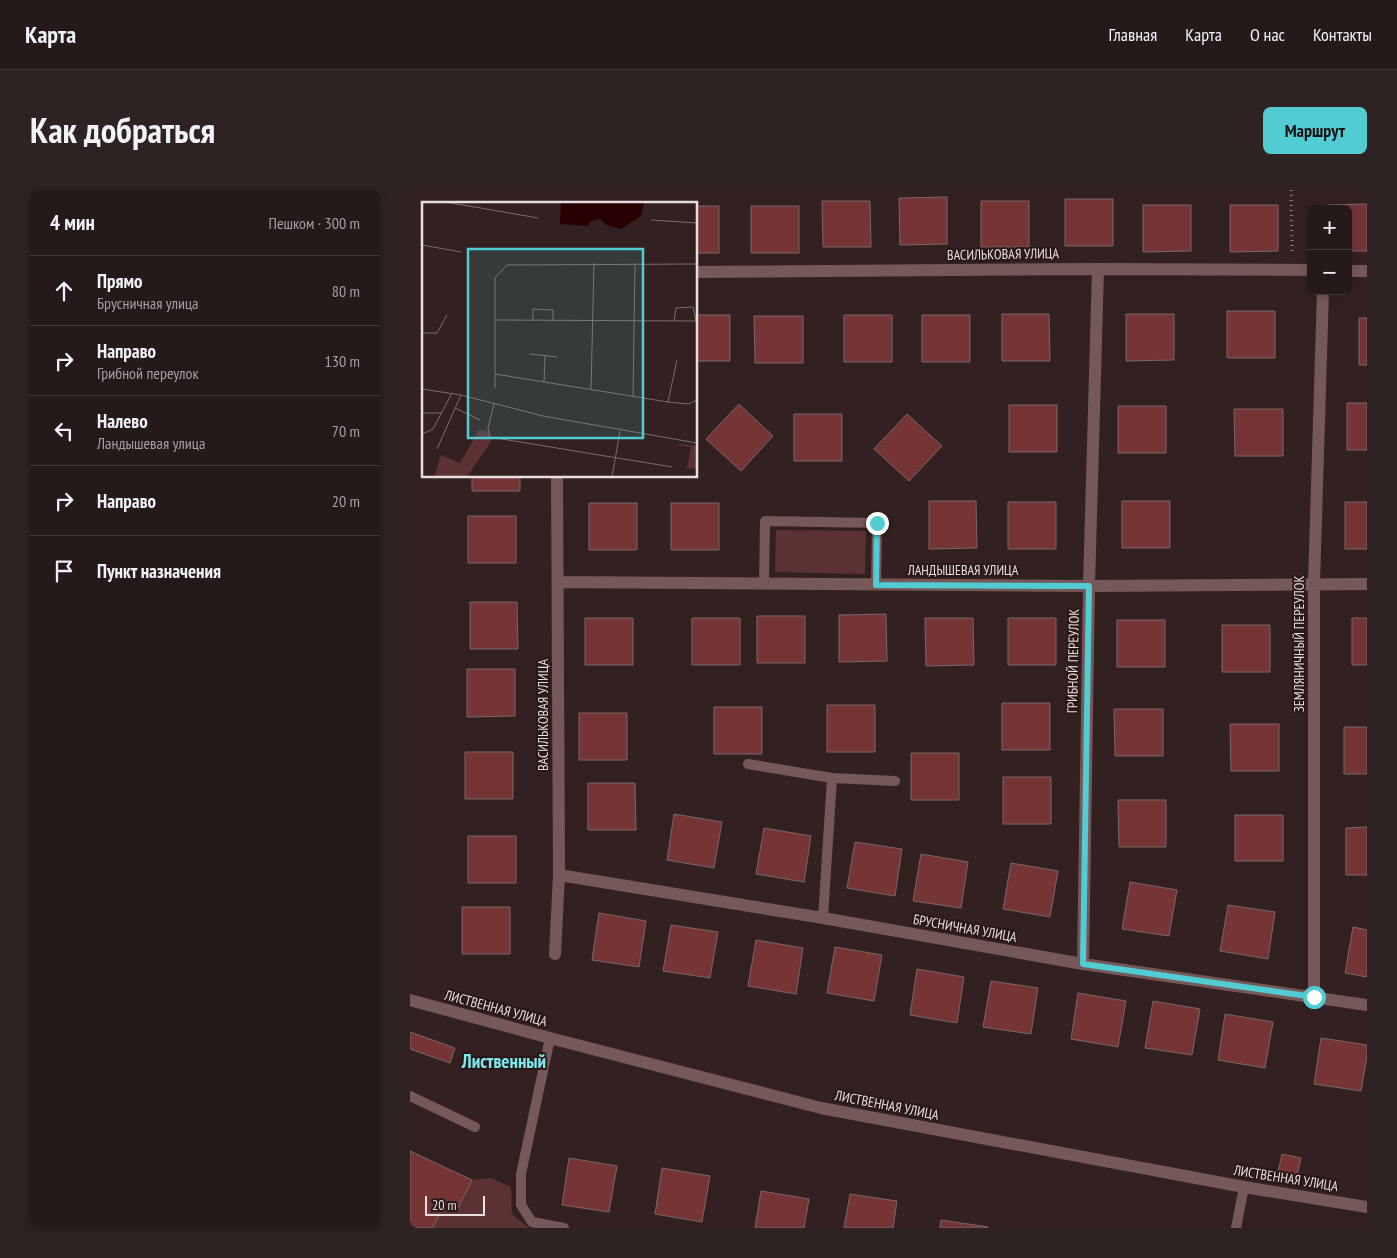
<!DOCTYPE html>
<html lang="ru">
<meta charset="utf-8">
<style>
body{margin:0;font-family:"PT Sans Narrow",sans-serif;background:#2e2222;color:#f1f3f6}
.controls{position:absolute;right:15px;top:15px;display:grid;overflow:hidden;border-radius:8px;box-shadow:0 2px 8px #0003}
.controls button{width:45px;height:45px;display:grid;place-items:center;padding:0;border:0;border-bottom:1px solid #423838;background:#261919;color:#f1f3f6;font:25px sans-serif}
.scale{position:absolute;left:15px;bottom:12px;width:60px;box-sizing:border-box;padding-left:5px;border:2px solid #eadddd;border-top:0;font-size:14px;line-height:18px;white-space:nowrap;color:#eadddd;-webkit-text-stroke:4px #291818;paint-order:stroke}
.stop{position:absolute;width:15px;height:15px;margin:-11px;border:4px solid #51ccd2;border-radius:50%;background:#fff}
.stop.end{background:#51ccd2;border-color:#fff;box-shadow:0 1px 5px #0008}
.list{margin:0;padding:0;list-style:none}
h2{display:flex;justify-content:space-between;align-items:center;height:65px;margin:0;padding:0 20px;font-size:21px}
h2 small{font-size:16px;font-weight:400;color:#a4a0a2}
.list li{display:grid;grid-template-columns:32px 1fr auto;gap:15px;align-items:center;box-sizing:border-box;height:70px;padding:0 20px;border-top:1px solid #423838}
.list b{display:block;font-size:19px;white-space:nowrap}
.list p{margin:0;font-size:16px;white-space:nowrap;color:#a4a0a2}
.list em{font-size:16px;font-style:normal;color:#a4a0a2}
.icon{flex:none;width:28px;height:28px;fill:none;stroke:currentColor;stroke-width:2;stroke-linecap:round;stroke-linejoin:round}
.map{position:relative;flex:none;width:957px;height:1038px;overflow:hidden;border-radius:8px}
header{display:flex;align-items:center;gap:30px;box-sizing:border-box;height:70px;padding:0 25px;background:#261919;border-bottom:1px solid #423838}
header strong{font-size:24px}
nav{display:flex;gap:28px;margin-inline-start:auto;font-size:18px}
.intro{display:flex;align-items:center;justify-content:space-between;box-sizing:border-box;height:120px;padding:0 30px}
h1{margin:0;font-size:35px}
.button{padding:12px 22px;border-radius:8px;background:#51ccd2;color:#111;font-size:18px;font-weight:700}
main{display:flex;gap:30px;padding:0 30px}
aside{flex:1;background:#261919;border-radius:8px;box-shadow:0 2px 8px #0003}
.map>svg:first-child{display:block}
</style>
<header>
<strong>Карта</strong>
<nav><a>Главная</a><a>Карта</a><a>О нас</a><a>Контакты</a></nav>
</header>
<div class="intro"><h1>Как добраться</h1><a class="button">Маршрут</a></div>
<main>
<aside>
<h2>4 мин<small>Пешком · 300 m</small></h2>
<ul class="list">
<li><svg class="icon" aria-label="ahead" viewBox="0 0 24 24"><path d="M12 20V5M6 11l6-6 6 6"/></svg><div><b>Прямо</b><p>Брусничная улица</p></div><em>80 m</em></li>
<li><svg class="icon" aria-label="right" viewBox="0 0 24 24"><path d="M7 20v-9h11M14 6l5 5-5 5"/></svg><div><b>Направо</b><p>Грибной переулок</p></div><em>130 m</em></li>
<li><svg class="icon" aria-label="left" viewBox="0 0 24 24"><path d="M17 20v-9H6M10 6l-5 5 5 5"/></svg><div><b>Налево</b><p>Ландышевая улица</p></div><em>70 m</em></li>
<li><svg class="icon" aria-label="right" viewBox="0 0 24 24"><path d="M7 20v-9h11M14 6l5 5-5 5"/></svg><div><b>Направо</b></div><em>20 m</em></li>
<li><svg class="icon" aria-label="arrive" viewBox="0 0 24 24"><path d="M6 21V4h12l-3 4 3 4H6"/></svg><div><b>Пункт назначения</b></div></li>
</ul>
</aside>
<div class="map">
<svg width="957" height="1038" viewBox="0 0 957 1038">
<rect width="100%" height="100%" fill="#332121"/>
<path fill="#5c3132" d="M366,340L456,341L455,384L365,382Z
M81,988L101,997L102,1024L119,1038H23L35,1012L48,1018L62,990Z"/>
<path fill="#753537" stroke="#7c6666" d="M537,7V54L490,55L489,8Z
M655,9H703V56H655Z
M412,11H460L461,57H413Z
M571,11H619V57H571Z
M957,14V61H938V19H917V15Z
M733,15H781V61L733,62Z
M820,15H868V61L820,62Z
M286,16H309V63H286Z
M341,16H389V63H341Z
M817,121H865V168H817Z
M592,124H639L640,171H592Z
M716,124H764V170L716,171Z
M286,125H320V171H286Z
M434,125H482V172H434Z
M512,125H560V172H512Z
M344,126H393V173H345Z
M949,128H957V175H949Z
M937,213H957V260H937Z
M329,214L363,246L331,281L296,249Z
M599,215H647V262H599Z
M708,216H756V263H708Z
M824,219H873V266H825Z
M384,224H432V271H384Z
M497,224L532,256L499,291L464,259Z
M62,286H110V301H62Z
M519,311H566L567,358L519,359Z
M712,311H760V358H712Z
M598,312H646V359H598Z
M935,312H957V359H935Z
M179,313H227V360H179Z
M261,313H309V360H261Z
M58,326H106V373H58Z
M60,412H107L108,459H60Z
M476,424L477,471L429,472V425Z
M347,426H395V473H347Z
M175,428H223V475H175Z
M282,428H330V475H282Z
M515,428H563L564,475L516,476Z
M598,428H646V475H598Z
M942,428H957V475H942Z
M707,430H755V477H707Z
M812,435H860V482H812Z
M57,479H105V526L57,527Z
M592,513H640V560H592Z
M417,515H465V562H417Z
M304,517H352V564H304Z
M704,519H753V566H705Z
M169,523H217V570H169Z
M820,534H869V581H821Z
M934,537H957V584H934Z
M55,562H103V609H55Z
M501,563H549V610H501Z
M593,587H641V634H593Z
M178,593H225L226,640H178Z
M708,610H756V657H709Z
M264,624L312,632L304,678L257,670Z
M825,625H873V671H825Z
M957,637V685H936V638Z
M354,638L401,646L394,692L346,684Z
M58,646H106V693H58Z
M445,652L492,659L485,706L437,698Z
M511,664L558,672L551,718L503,711Z
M601,673L648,681L640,727L593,719Z
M720,692L767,700L759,746L712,739Z
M818,715L865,722L858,769L810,761Z
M52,717H100V764H52Z
M189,723L236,731L229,777L182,770Z
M261,735L308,742L300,788L253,781Z
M943,737L957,740V787L935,783Z
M346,750L393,758L386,804L338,796Z
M425,757L472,765L464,811L417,803Z
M507,779L554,787L547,833L500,825Z
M581,791L628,798L621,844L573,837Z
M668,803L716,811L708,857L661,849Z
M743,811L790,819L782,865L735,858Z
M815,824L863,832L855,878L808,870Z
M0,842L45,858L40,873L0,859Z
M911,848L957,855V866L951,901L904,894Z
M0,961L62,990L48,1018L35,1012L23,1038H0Z
M872,964L891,968L887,986L868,982Z
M159,968L207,976L199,1022L152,1015Z
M252,978L300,986L292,1032L245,1024Z
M351,1001L399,1009L394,1038H345Z
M440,1004L487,1011L483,1038H434Z
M531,1030L578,1037V1038H530Z"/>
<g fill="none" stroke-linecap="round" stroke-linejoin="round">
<path stroke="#8e7e7e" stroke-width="3" stroke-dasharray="1 4" stroke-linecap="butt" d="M881,0L882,64"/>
<path stroke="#775858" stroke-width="10" d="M354,394L355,331L467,333L466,395
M338,574L422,588L485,591
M413,728L422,588
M140,848L111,984V1015L122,1032L154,1038
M0,906L65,937
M826,1038L834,997"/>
<path stroke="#775858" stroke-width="12" d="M938,81H957
M286,82L688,79L901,80
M148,392L679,396L957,394
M149,685L413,728L673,774L957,815
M145,764L149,685L147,286
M673,774L679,396L688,79
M904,807V393L913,101
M0,810L140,848L411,918L834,997L957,1017"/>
</g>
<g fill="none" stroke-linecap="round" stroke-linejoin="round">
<path stroke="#51ccd2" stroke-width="6" d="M467,333L466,395L679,396L673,774L904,807"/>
</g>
<g text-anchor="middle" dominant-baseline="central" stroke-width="4" stroke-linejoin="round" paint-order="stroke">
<g font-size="14" fill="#eadddd" stroke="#291818">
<text transform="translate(593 64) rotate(-1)">ВАСИЛЬКОВАЯ УЛИЦА</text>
<text x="553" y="380">ЛАНДЫШЕВАЯ УЛИЦА</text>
<text transform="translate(889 454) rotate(-90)">ЗЕМЛЯНИЧНЫЙ ПЕРЕУЛОК</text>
<text transform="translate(663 471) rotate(-89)">ГРИБНОЙ ПЕРЕУЛОК</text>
<text transform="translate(133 525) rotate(-90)">ВАСИЛЬКОВАЯ УЛИЦА</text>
<text transform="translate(555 738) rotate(10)">БРУСНИЧНАЯ УЛИЦА</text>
<text transform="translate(86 818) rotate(15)">ЛИСТВЕННАЯ УЛИЦА</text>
<text transform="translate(477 915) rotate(11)">ЛИСТВЕННАЯ УЛИЦА</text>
<text transform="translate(876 988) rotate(9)">ЛИСТВЕННАЯ УЛИЦА</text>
</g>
<g font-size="19" font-weight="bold" fill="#7de9ee" stroke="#291818">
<text x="94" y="871">Лиственный</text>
</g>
</g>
<g transform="translate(12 12)">
<rect width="275" height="275" fill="#332121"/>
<path d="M57,228L65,229L70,238L45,275H12L19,253L38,261ZM258,242L275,244V267L265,266L269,245L255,243Z" fill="#5c3132"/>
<path d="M139,0H222L219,14L199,27L184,23L178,17L169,19L166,24L138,22Z" fill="#280004"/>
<path fill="none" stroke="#7c6c6c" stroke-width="1" d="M24,0L116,16M229,18L275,21M0,43L39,50M73,118L275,119M111,119V107L131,108V119M252,119L254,106L271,105L274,119M0,131H15L25,113M108,152L135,155M73,172L246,200L267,202L275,198M122,180L123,154M73,186V76L85,63L275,62M0,187L39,193L121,214L275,241M169,188L172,61M211,194L213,61M246,200L255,158M72,202L66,226L68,235L250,265M33,206L58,218M0,211H20M0,232L11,227L30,191M15,247L39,193M190,275L198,229"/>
<path fill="#51ccd2" fill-opacity="0.15" stroke="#51ccd2" stroke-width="2.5" d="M46,47H221V236H46Z"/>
<rect width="275" height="275" fill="none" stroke="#eadddd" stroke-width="2.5"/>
</g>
</svg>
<div class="controls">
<button>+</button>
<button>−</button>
</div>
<div class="scale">20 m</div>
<div class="stop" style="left:904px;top:807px"></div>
<div class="stop end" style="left:467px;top:333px"></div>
</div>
</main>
